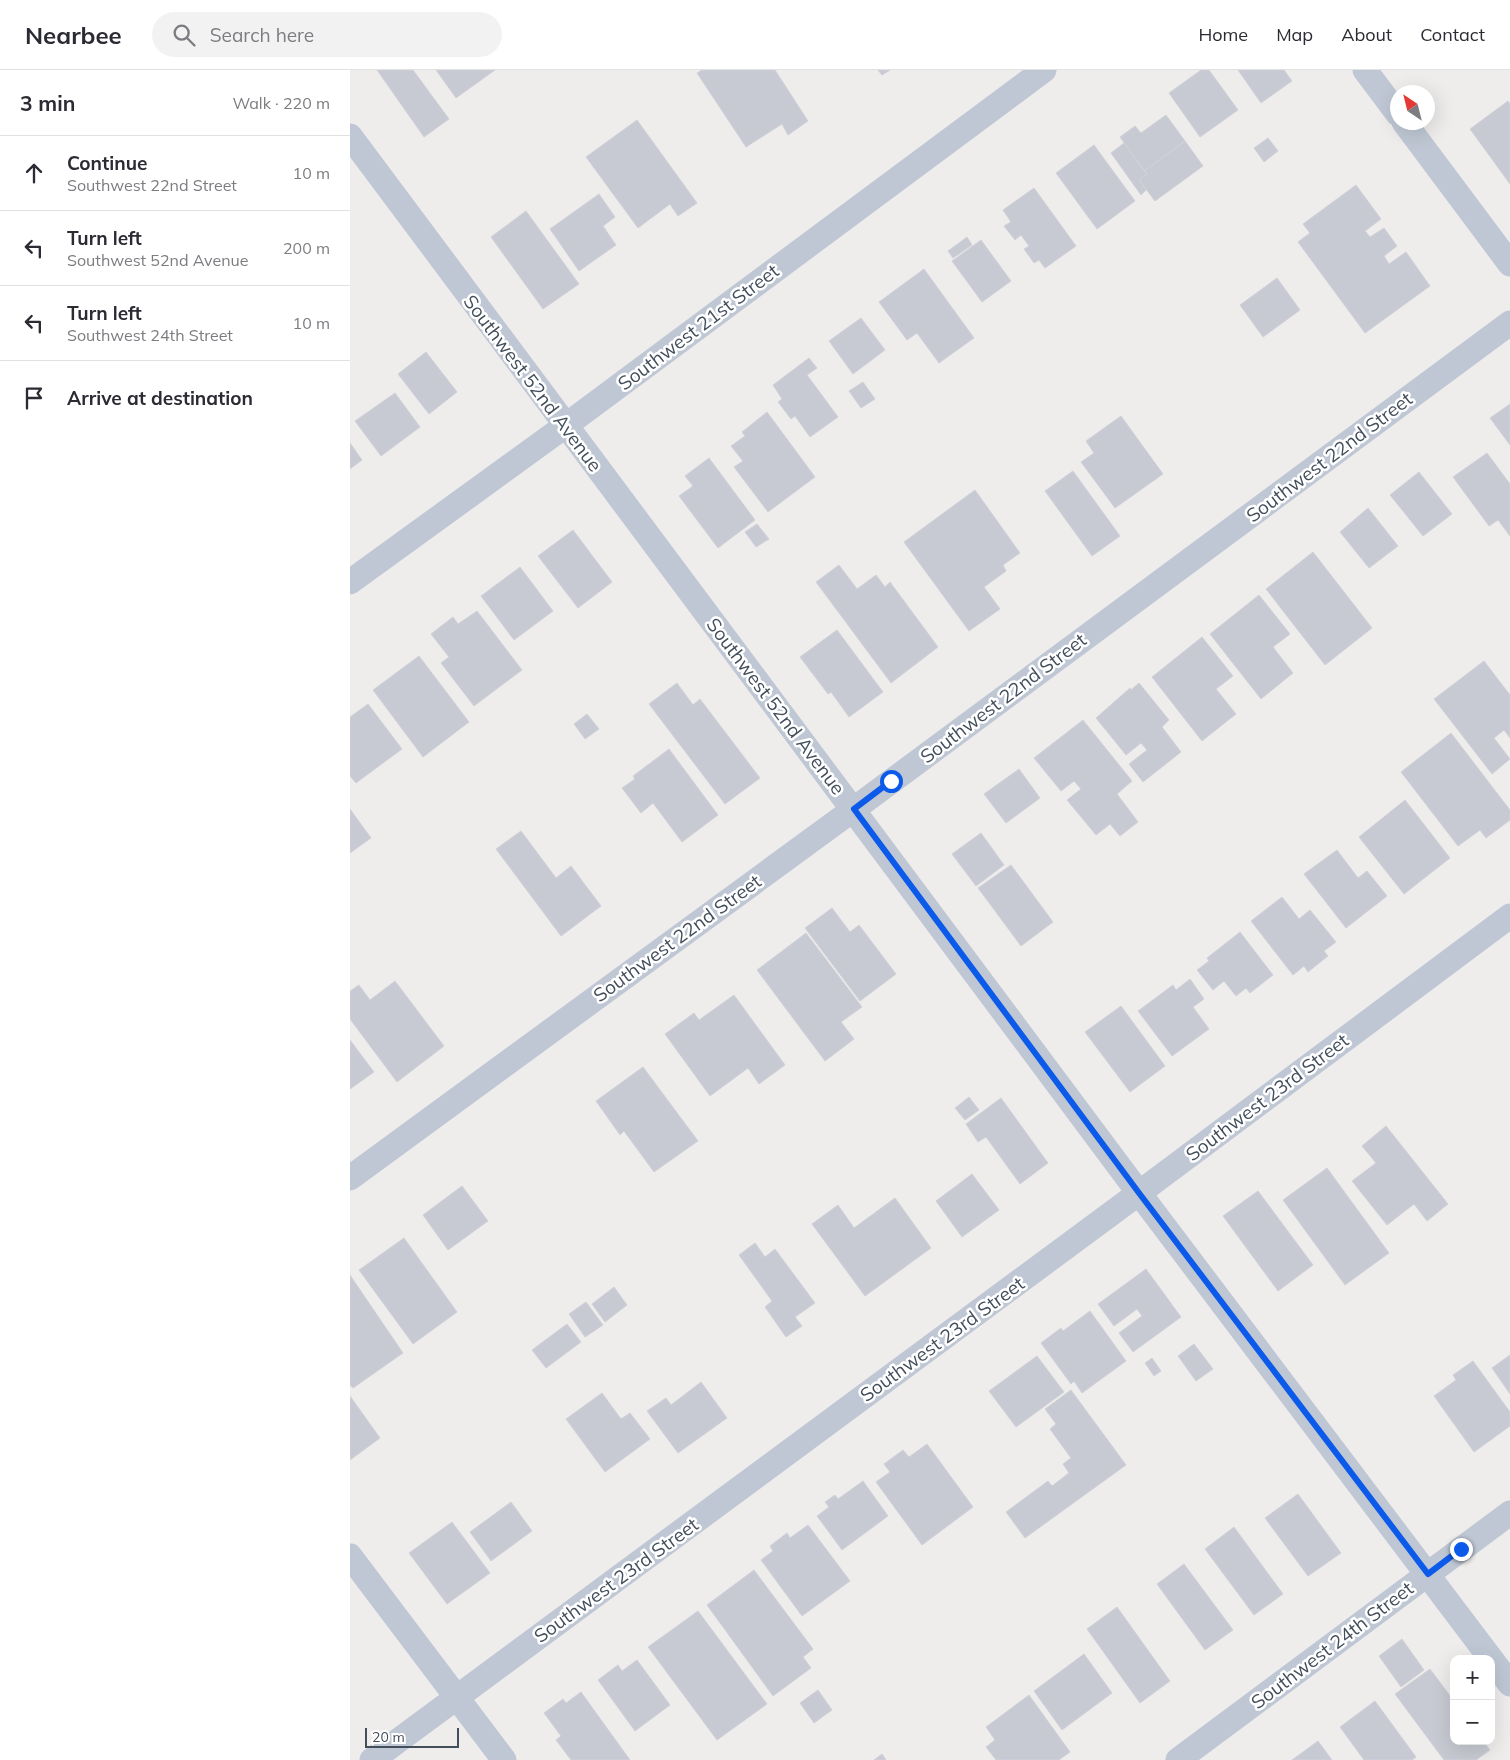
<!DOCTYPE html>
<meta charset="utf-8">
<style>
body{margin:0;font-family:Mulish,sans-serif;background:#f2f2f3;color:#2b2b33}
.controls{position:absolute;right:15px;bottom:15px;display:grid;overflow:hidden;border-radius:10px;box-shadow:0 5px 20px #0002}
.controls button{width:45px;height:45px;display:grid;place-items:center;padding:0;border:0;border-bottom:1px solid #e1e1e2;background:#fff;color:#2b2b33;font:25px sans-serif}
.compass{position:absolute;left:1040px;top:15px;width:45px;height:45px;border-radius:50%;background:#fff;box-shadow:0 5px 20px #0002;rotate:325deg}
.scale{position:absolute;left:15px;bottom:12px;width:94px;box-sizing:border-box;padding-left:5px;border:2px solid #434e5b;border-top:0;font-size:14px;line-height:18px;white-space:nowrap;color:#434e5b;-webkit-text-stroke:4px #fff;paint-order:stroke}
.stop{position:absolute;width:15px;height:15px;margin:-11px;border:4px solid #0c5ae9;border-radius:50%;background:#fff}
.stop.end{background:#0c5ae9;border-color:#fff;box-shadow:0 1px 5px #0008}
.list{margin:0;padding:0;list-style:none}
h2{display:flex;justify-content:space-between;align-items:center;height:65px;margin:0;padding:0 20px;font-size:21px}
h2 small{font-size:16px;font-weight:400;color:#7c7c81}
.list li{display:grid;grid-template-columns:32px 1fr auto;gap:15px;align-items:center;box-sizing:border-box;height:75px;padding:0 20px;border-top:1px solid #e1e1e2}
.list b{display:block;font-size:19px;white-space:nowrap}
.list p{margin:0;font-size:16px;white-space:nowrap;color:#7c7c81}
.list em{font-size:16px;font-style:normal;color:#7c7c81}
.icon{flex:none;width:28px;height:28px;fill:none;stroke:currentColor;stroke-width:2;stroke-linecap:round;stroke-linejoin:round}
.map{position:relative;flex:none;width:1160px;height:1690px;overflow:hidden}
header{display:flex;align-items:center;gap:30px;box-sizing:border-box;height:70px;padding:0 25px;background:#fff;border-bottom:1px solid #e1e1e2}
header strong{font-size:24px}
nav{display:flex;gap:28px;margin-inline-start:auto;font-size:18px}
.search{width:350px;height:45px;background:#f2f2f3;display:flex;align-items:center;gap:12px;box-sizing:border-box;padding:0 18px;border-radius:28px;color:#7c7c81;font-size:19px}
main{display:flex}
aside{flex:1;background:#fff}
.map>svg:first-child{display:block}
</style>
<header>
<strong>Nearbee</strong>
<div class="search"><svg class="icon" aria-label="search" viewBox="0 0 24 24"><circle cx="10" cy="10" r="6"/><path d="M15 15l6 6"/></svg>Search here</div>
<nav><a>Home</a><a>Map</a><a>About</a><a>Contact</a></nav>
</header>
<main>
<aside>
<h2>3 min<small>Walk · 220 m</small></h2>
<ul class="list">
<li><svg class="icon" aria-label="ahead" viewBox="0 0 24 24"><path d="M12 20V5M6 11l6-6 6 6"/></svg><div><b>Continue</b><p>Southwest 22nd Street</p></div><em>10 m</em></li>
<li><svg class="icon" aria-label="left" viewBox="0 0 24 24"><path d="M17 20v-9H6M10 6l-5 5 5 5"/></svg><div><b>Turn left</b><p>Southwest 52nd Avenue</p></div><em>200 m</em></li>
<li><svg class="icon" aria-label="left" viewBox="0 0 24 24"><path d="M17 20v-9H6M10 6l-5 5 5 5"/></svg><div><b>Turn left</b><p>Southwest 24th Street</p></div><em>10 m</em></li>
<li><svg class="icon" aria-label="arrive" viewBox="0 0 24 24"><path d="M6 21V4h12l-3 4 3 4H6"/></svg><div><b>Arrive at destination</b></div></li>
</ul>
</aside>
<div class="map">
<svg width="1160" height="1690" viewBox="0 0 1160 1690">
<rect width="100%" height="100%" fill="#efecec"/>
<path fill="#c8cad3" stroke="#d0d1d9" d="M27,0H63L99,49L74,67Z
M86,0H145L106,28Z
M352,0H425L458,51L438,65L432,54L396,77L347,3Z
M528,0H540L532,5Z
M851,0H859L888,40L850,67L819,23Z
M888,0H934L942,11L911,33Z
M1158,31L1160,34V114L1120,59Z
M816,45L835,71L794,101L770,67L785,56L791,63Z
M287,50L347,133L328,146L320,134L288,158L236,87Z
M918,68L928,81L914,92L904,78Z
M835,71L853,96L805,131L789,110L797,104L794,101Z
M774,73L797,104L789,110L796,120L791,125L761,83Z
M744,75L785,131L747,159L706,103Z
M1006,115L1031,149L1015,161L1020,167L1034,158L1047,176L1034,186L1039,194L1056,182L1080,216L1015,263L948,172L960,163L953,154Z
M684,118L726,176L695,198L689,190L684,193L674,179L679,176L671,165L665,170L654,156L661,152L653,140Z
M249,124L265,147L253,156L266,175L229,201L200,159Z
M176,141L229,214L193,239L141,167Z
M617,167L622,175L603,188L598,181Z
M631,170L661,211L632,232L602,191Z
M574,199L624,268L589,293L567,263L557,270L529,232Z
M927,208L950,240L913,267L890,235Z
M511,248L535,280L503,304L479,271Z
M76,282L107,322L79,344L48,304Z
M459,288L467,298L457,305L488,347L460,367L445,346L441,349L428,332L432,329L423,315Z
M513,312L525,329L511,338L499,321Z
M45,323L70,357L31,386L5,351Z
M1160,334V375L1140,348Z
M417,342L465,407L418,442L384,397L393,391L381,376L395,366L392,362Z
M771,346L813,404L765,438L731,392L744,383L736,371Z
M0,373L12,390L0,399Z
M1137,383L1160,414V466L1148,450L1139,456L1103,407Z
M359,388L405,450L368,478L329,426L343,416L335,406Z
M723,401L770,466L742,486L695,421Z
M1069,402L1102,444L1073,466L1040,425Z
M625,420L670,483L653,495L656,501L634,517L650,539L619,561L554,472Z
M1018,438L1048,476L1019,498L990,462Z
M407,454L419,469L406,477L395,462Z
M223,460L262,512L228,538L188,486Z
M963,482L1022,558L975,595L916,519Z
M489,495L507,519L526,505L535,517L540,512L588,577L541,613L466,512Z
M170,497L203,541L164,570L131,526Z
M909,525L940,564L923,577L943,603L911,629L860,564Z
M127,541L172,600L124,636L91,593L99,587L81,564L103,547L108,554Z
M487,560L533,622L499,647L481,622L478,624L450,587Z
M852,567L883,606L866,619L886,644L852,671L802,607Z
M69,586L119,652L73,687L23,620Z
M1134,591L1160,625V668L1154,660L1144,668L1160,689L1142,704L1084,629Z
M327,613L343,635L350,629L410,708L375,734L299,634Z
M789,613L819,650L812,657L831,682L793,712L779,694L797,680L791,673L776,685L746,648L780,618L781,620Z
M18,634L52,679L6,713L0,706V647Z
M237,644L249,659L235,669L224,654Z
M733,650L782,711L767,724L788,752L770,766L760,754L746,765L717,730L731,719L724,711L711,721L684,688Z
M1101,663L1160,740V750L1136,768L1130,760L1108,776L1051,702Z
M319,679L368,745L332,772L303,733L291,743L272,718L285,709L283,706Z
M669,699L690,728L656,753L634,724Z
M1055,730L1100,788L1054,824L1009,767Z
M0,739L21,768L0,783Z
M171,761L206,808L221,796L251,836L211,866L146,779Z
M631,763L654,795L626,816L602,784Z
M987,780L1008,808L1017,801L1037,826L996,858L954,804Z
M661,795L703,852L671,876L628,818Z
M932,827L949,849L960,840L986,872L974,881L978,886L958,902L954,896L943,905L901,851Z
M482,838L500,862L509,855L546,904L510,931L455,858Z
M890,862L923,905L900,923L896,918L886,926L874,911L863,920L847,900L859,891L857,888Z
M456,863L512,937L491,952L504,969L475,991L407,900Z
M840,909L854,929L843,937L859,959L822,986L788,941L823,915L826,920Z
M45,911L94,976L47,1012L0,949V921L9,915L20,930Z
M384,925L435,995L409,1014L398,998L360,1026L315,964L344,943L349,950Z
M771,936L815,996L780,1022L735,962Z
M0,970L24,1002L0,1019Z
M293,997L348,1071L304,1102L274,1061L270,1065L246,1031Z
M619,1027L629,1040L615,1050L605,1038Z
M651,1028L698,1093L670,1114L636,1067L628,1072L616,1054Z
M1036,1056L1098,1134L1077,1151L1064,1134L1037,1155L1002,1111L1026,1093L1012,1076Z
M977,1098L1039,1183L995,1215L933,1130Z
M622,1104L649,1140L612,1167L586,1131Z
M112,1116L138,1151L98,1180L73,1145Z
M908,1121L963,1195L928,1221L873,1146Z
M545,1128L581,1178L515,1226L462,1154L488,1135L504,1158Z
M54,1168L107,1242L63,1274L9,1200Z
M405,1173L415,1187L425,1179L465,1233L445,1247L452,1256L436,1267L415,1237L422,1231L389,1185Z
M796,1199L831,1247L783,1282L769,1263L792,1246L787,1239L764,1256L748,1234Z
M0,1205L53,1283L3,1318L0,1315Z
M264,1217L277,1235L255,1252L242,1234Z
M236,1232L253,1255L235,1267L219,1244Z
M740,1241L776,1291L732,1323L724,1311L721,1314L691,1273L711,1258L713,1261Z
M217,1254L231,1272L196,1298L182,1280Z
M844,1274L863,1299L846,1311L828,1286Z
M1160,1285V1324L1142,1298Z
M687,1286L714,1322L666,1357L639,1321Z
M802,1288L811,1301L804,1306L795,1293Z
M1123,1291L1160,1342V1356L1124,1382L1084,1326L1106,1310L1103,1305Z
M351,1312L377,1348L328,1383L297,1341L316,1328L321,1335Z
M721,1320L776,1395L675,1468L656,1442L698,1411L702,1416L719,1403L713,1394L721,1388L700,1359L706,1354L695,1339Z
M252,1323L271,1349L280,1343L300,1369L255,1402L216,1349Z
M0,1326L30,1368L0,1390Z
M577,1374L623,1437L572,1475L526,1412L540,1402L534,1394L553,1380L559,1387Z
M513,1411L538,1446L492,1480L467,1446L479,1437L475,1432L485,1425L488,1429Z
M948,1424L991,1483L958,1506L915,1448Z
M161,1432L182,1461L141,1491L120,1462Z
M102,1452L140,1503L97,1534L59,1483Z
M458,1455L500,1511L452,1546L411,1490L423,1481L420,1476L437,1463L440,1468Z
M884,1457L933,1524L904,1545L855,1479Z
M834,1494L883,1560L855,1580L807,1514Z
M404,1500L463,1579L453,1587L461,1598L423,1626L357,1535Z
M767,1537L820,1611L790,1633L737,1559Z
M348,1541L417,1634L367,1670L298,1577Z
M1052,1569L1074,1600L1051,1617L1029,1586Z
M734,1584L762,1623L712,1660L684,1621Z
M287,1590L320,1635L285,1661L248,1610L268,1595L272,1601Z
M1080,1599L1104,1631V1671H1133L1140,1680L1126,1690H1094L1045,1624Z
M468,1620L482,1640L464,1653L450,1633Z
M231,1622L280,1690H221L206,1670L211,1666L194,1643L213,1629L216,1633Z
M679,1625L720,1682L709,1690H646L636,1677L645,1670L636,1657Z
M1025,1631L1066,1687L1062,1690H1014L990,1657Z
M968,1671L982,1690H942Z
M532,1684L536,1690H524Z"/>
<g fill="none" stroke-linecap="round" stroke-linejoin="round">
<path stroke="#bec7d3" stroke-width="25" d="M1015,0L1048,44
M1054,52L1160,194
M0,66L789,1123L1160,1614
M0,512L215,356L694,0
M0,1108L504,739L1160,253
M0,1486L154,1690
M22,1690L789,1123L1160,846
M828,1690L1160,1443"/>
</g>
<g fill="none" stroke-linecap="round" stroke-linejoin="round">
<path stroke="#0c5ae9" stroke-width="6" d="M541,711L504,739L789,1123L1078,1504L1111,1479"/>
</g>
<g text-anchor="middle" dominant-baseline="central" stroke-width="5" stroke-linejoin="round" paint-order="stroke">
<g font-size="19" fill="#434e5b" stroke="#fff">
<text transform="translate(348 257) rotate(-37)">Southwest 21st Street</text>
<text transform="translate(183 313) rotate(53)">Southwest 52nd Avenue</text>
<text transform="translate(979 387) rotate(-37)">Southwest 22nd Street</text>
<text transform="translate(653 628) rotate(-37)">Southwest 22nd Street</text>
<text transform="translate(426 636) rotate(53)">Southwest 52nd Avenue</text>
<text transform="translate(327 868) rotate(-36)">Southwest 22nd Street</text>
<text transform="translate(917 1027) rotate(-37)">Southwest 23rd Street</text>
<text transform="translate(592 1269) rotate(-36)">Southwest 23rd Street</text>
<text transform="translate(266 1510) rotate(-36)">Southwest 23rd Street</text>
<text transform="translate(982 1575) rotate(-37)">Southwest 24th Street</text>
</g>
</g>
</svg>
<div class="controls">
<button>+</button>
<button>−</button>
</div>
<svg class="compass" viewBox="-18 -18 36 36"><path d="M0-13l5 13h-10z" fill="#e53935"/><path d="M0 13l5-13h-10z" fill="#7c7c81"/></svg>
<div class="scale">20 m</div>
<div class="stop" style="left:541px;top:711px"></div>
<div class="stop end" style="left:1111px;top:1479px"></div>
</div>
</main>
